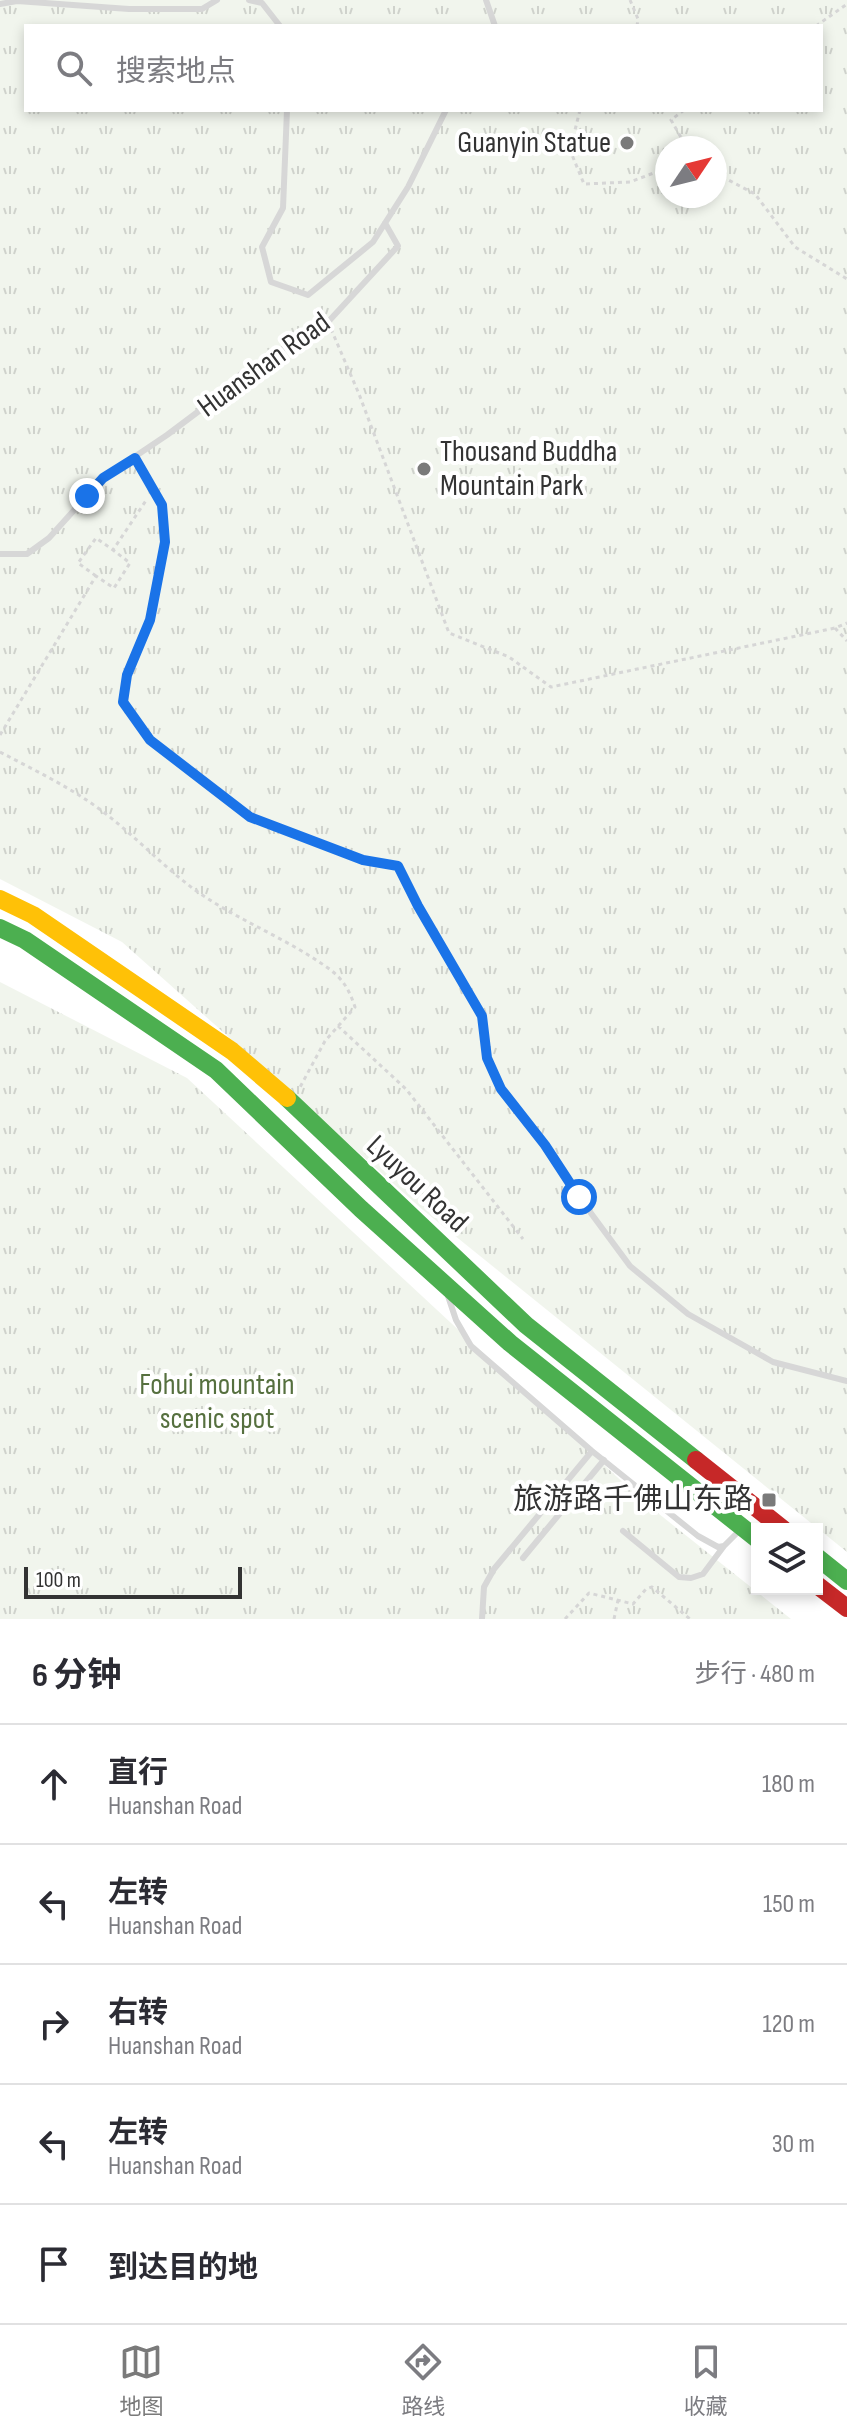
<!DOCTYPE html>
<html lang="zh">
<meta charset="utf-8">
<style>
body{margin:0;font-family:"Sofia Sans Condensed","Noto Sans SC",sans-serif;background:#f7f7f7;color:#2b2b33}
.controls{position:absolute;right:24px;bottom:24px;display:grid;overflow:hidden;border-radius:0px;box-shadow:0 4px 12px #0003}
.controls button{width:72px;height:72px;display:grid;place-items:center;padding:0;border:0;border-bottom:2px solid #e1e1e2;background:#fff;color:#2b2b33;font:40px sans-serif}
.compass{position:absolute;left:655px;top:136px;width:72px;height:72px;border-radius:50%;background:#fff;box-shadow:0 4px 12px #0003;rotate:55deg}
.scale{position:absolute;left:24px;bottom:20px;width:218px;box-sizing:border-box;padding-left:8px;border:4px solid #333;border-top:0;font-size:22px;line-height:28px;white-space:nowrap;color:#333;-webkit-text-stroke:6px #fff;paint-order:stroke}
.stop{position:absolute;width:24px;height:24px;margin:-18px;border:6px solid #1a73e8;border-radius:50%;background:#fff}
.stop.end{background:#1a73e8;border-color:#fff;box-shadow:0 2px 8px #0008}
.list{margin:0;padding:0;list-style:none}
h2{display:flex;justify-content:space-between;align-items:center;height:104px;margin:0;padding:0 32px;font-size:34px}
h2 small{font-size:26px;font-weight:400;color:#7c7c81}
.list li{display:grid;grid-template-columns:52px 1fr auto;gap:24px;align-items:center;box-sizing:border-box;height:120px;padding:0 32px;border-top:2px solid #e1e1e2}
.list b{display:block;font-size:30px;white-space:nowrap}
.list p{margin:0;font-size:26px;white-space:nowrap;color:#7c7c81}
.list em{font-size:26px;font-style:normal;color:#7c7c81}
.icon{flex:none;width:44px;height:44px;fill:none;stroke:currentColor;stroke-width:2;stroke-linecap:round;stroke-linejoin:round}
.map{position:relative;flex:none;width:847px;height:1619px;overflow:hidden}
.search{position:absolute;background:#fff;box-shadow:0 4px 12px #0003;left:24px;right:24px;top:24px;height:88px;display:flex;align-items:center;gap:20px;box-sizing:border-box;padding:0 28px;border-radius:0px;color:#7c7c81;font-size:30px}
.sheet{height:704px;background:#fff}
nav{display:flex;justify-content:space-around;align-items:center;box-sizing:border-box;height:112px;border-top:2px solid #e1e1e2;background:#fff;font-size:22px;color:#7c7c81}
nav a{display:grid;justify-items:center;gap:4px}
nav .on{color:#7a7a7a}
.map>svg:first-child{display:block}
</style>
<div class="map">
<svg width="847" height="1619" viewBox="0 0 847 1619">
<defs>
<pattern id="park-tufts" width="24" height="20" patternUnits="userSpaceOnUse" patternTransform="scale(2)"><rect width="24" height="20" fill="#f1f5ed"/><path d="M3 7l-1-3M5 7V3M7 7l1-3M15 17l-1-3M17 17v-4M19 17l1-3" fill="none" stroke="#cfd2cc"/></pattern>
</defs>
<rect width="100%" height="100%" fill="#fff"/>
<path fill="url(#park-tufts)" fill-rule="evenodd" d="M0,0H847V1552L423,1210L122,942L0,879ZM26,26H821V110H26ZM667,148H715V196H667Z
M0,982L187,1078L644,1502L791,1619H0Z"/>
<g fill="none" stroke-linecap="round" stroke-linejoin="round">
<path stroke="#d6d6d6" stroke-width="3" stroke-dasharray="4 4" stroke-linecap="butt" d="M630,0L638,19L637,26
M816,26L847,4
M580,110L570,150L584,184L630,182L667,168
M684,110L671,120L687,148
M715,173L755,194L795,247L847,279
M331,329L359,394L449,633L509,657L551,687L835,628L847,623
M96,576L78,563L96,538L113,550L147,499
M835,628L847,641
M0,735L96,576L114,588L130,563L113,550
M0,752C36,771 74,789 106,814C137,838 164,867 195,890C237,920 286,938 328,968C343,979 349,989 355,1007L325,1041L299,1089
M338,1026L406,1089L523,1239
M565,1619L589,1593L633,1604L646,1589L652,1587L690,1619
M614,1619L618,1600"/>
<path stroke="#d7d7d7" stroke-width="6" d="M249,0L262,3L280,26
M486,0L495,26
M0,4L17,1L129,9H202L217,0
M287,110L283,208L262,247L271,282L308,295L373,242L408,187L446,110
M135,458L162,505L165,542L150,620L127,675L123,702L150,740L250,817L363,860L398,866L418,906L482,1016L487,1058L501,1089L545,1145L579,1197L630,1266L688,1314L773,1362L847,1381
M0,554H27L49,538L103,478L167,435L215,399L242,373L328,322L398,246L385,223
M448,1296L456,1320L471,1346L592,1451L698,1536L718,1547L724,1546L741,1529
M623,1531L679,1577L691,1578L703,1574L724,1546
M523,1558L604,1460
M482,1619L484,1587L494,1569L592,1451"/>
<path stroke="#4caf50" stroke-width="18" d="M0,928L25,940L216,1070L361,1209L510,1343L757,1539
M287,1098L526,1325L696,1460
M817,1557L847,1581"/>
<path stroke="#ffc107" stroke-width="18" d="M0,899L33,915L232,1051L287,1098"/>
<path stroke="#c62828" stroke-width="18" d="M696,1460L783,1529
M817,1585L847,1608"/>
</g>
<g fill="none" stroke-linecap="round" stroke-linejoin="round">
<path stroke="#1a73e8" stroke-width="10" d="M87,496L103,478L135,458L162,505L165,542L150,620L127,675L123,702L150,740L250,817L363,860L398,866L418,906L482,1016L487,1058L501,1089L545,1145L579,1197"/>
</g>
<g fill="#7a7a7a" stroke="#fff" stroke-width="3">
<circle cx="627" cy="143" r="8"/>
<circle cx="424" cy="469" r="8"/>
<rect x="761" y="1492" width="16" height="16" rx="4"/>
</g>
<g text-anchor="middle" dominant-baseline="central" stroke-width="8" stroke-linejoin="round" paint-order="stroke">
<g font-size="30" fill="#333" stroke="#fff" text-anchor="end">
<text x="611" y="143">Guanyin Statue</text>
<text x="440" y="452" text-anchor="start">Thousand Buddha<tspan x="440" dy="34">Mountain Park</tspan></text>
<text x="753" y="1500">旅游路千佛山东路</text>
</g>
<g font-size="30" fill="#333" stroke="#fff">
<text transform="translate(264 365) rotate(-36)">Huanshan Road</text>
<text transform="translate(417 1184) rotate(43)">Lyuyou Road</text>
</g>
<g font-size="30" fill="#56703f" stroke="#fff">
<text x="217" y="1385">Fohui mountain<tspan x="217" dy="34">scenic spot</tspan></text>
</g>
</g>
</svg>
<div class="controls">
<button><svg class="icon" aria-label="layers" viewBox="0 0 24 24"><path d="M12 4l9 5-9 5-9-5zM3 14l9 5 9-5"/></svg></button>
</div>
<svg class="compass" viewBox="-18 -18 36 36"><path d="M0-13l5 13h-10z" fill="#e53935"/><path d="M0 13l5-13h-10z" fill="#7c7c81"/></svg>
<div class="scale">100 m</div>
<div class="stop" style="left:579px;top:1197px"></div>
<div class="stop end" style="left:87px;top:496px"></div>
<div class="search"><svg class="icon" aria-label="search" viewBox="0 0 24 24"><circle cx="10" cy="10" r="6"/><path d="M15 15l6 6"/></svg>搜索地点</div>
</div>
<section class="sheet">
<h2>6 分钟<small>步行 · 480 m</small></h2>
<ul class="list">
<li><svg class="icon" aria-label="ahead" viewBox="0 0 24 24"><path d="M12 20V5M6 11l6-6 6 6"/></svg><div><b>直行</b><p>Huanshan Road</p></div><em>180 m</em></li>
<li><svg class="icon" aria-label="left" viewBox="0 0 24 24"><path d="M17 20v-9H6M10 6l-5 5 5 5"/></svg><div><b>左转</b><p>Huanshan Road</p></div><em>150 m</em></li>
<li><svg class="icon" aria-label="right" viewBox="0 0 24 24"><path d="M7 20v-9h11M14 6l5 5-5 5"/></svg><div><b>右转</b><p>Huanshan Road</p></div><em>120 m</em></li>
<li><svg class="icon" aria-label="left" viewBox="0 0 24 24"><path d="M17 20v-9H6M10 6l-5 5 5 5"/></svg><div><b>左转</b><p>Huanshan Road</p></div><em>30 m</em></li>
<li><svg class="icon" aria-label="arrive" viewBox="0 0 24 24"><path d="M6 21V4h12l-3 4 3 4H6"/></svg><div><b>到达目的地</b></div></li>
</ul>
</section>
<nav>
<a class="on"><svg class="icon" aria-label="map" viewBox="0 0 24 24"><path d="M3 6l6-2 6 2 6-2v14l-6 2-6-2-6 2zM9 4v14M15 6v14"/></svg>地图</a>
<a><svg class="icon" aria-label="directions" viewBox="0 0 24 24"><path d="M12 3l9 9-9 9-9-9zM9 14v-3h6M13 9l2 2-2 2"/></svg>路线</a>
<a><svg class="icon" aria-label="saved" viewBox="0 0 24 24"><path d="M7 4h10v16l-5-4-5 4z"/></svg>收藏</a>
</nav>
